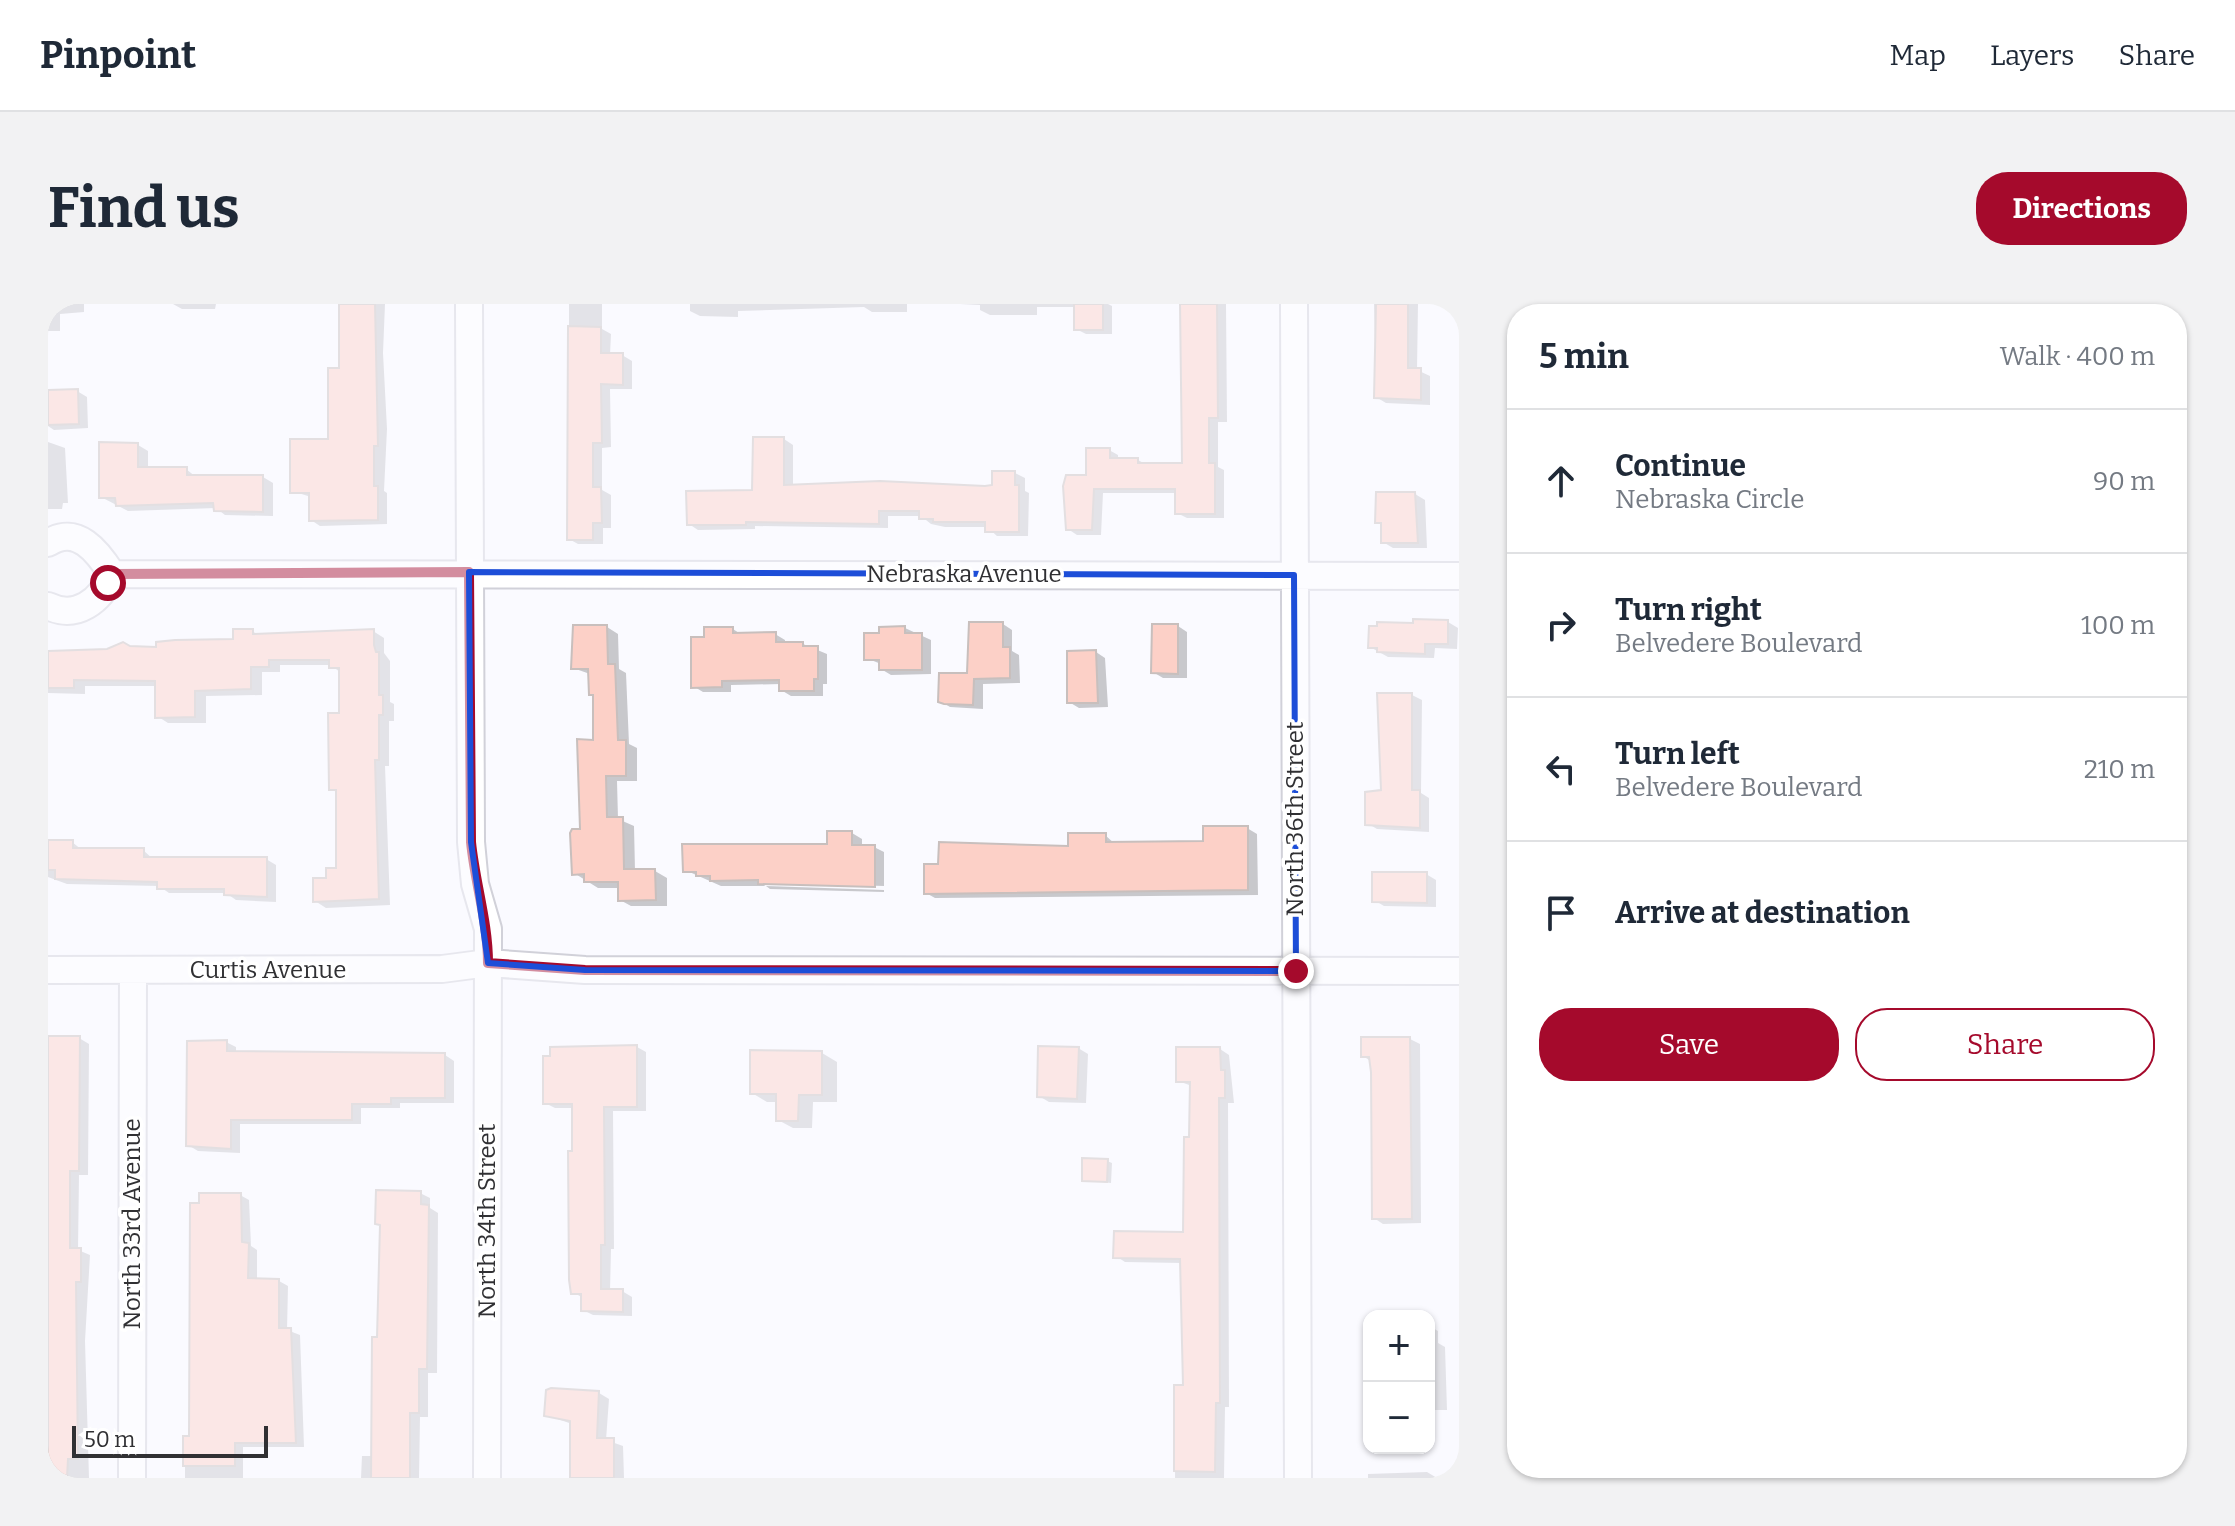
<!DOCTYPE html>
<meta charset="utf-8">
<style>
body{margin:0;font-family:Bitter,serif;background:#f2f2f3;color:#1f2937}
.controls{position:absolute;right:24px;bottom:24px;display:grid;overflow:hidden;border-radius:16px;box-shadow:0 2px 6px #0004}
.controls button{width:72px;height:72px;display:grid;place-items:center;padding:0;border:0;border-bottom:2px solid #e0e1e3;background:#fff;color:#1f2937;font:40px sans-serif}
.scale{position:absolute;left:24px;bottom:20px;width:196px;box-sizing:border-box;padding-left:8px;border:4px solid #303033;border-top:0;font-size:22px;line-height:28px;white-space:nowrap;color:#303033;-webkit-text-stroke:6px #fff;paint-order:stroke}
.stop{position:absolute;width:24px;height:24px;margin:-18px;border:6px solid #a50a2c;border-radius:50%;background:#fff}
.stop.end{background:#a50a2c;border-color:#fff;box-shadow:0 2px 8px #0008}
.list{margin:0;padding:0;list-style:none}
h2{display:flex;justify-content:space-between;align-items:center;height:104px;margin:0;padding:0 32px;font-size:34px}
h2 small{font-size:26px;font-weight:400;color:#747a83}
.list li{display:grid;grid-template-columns:52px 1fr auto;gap:24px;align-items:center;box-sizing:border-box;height:144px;padding:0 32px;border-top:2px solid #e0e1e3}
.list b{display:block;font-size:30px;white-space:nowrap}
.list p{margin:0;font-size:26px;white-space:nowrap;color:#747a83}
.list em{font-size:26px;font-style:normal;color:#747a83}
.actions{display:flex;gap:16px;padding:24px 32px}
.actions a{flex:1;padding:18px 0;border:2px solid #a50a2c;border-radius:32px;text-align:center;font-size:28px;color:#a50a2c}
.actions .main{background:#a50a2c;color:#fff}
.icon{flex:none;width:44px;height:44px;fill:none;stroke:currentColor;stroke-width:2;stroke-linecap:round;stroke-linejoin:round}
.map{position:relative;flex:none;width:1411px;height:1174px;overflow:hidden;border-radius:32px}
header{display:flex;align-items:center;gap:48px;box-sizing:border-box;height:112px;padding:0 40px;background:#fff;border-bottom:2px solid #e0e1e3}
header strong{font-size:38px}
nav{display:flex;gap:44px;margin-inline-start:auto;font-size:28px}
.intro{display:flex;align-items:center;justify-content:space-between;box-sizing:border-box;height:192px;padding:0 48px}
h1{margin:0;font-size:56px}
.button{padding:20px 36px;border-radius:32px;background:#a50a2c;color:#fff;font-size:28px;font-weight:700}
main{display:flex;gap:48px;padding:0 48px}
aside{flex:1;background:#fff;border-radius:32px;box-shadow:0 2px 6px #0004}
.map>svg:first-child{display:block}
</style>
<header>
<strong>Pinpoint</strong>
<nav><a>Map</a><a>Layers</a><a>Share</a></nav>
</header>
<div class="intro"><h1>Find us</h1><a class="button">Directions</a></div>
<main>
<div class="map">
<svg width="1411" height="1174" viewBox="0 0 1411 1174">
<rect width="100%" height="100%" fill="#fafaff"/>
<path fill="#0003" d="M0,0H36V8L12,10V27H0Z
M125,0H168L167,5H134Z
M293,0H337L335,49L339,125L336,187L339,189V220L272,222L263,216V193L244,187L282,137L293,66Z
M521,0H554V25L563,30L562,51H574L584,57V85H562L563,143L554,144V186L563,191V224H555V240H530L521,235Z
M642,0H859V8H824L816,3L690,7V13L652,12L642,7Z
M912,0H1060L1064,2V30H1038L1028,25V3H989V11H942L932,6V1Z
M1135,0H1178L1179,118H1170V163L1176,166V214H1139L1129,209V189H1055L1053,231H1029L1020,225L1040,173L1061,146L1070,151V156H1090L1099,161H1136Z
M1326,0H1370L1369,66L1382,72V101L1338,99L1328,93Z
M29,87L39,93L40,124L6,126L0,122V88Z
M736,135L745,141V183L946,182L967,169L977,174V187L981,189L980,232H949L939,223H897L883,220L873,212H840V224L707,222V225L650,226L641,220L706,188Z
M0,138L17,144L20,199H15L14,205H0Z
M90,141L100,147V165H138L148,173H215L225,179V212L177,211L168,204L80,207L53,193Z
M1367,190L1377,196L1379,244H1345L1335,238V221L1329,218Z
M1400,318L1410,324L1409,345L1387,344L1386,354L1340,353L1322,343L1331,320Z
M955,320L964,326V347L971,351L972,379L935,380V405L902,403L892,397L921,371Z
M1130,322L1139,328V374H1115L1105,368Z
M559,323L570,330L571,365L578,369L581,440L589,444V477H569L570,515L586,522L587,567H607L619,574V602H583L572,596V584H550L526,569L547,438V393L543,390L542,370L525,364Z
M857,324L883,336V370L843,371L833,365V360L818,354L833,331Z
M685,325L694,331L727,330L737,336V340H755L779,350V380H775V392H743L733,386V380L683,381V388H655L645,382L658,335Z
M204,327L212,332L325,327L336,334V349L342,357V398L346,400V417H341V462H337L342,601L278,604L267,597L289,566L290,489L283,485L293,411V369L283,361H232V368H214V391L158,392V419H120L109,412V382H37V390L0,389V349L110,345L187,337Z
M1048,348L1057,354L1060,403L1031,404L1021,398Z
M1364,391L1374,396L1373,489L1381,494V528L1329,525L1319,519L1335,488Z
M1199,524L1209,530L1210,591L887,594L878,589L892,562L1022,544L1057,531L1067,540L1157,539Z
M804,529L814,535V543H826L836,548V582L714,578L717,582H673L637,566L781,542Z
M24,538L34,546H95L105,555H218L228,561V598L188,596L178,589H121L111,582L19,580L0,573V539Z
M1378,570L1388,576V603L1336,602L1326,596Z
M718,582L836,586V588L722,585Z
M0,734H31L41,740L40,871H31L30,946L42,951L37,1037L41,1174H0Z
M1362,735L1372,740L1373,919L1335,920L1326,914L1324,758L1315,752Z
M178,738L188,743V749L397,751L406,757V799H352V804H313V820H192V849L150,847L140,841Z
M589,743L598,748V807H565L566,945H563L562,987H574L584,993V1012L545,1011L535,1006V994L525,988L522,883L526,804H507L497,799Z
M1030,744L1040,750L1038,799L1001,798L991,792Z
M1172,745L1181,751L1186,799H1180L1181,1103H1177L1176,1174H1127L1128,1083H1137L1134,959L1077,958L1068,952L1137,930L1144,782L1130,777Z
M774,749L789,758V798H765L764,824H745L730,816V798H719L704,789Z
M1059,857L1064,859L1063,879L1036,876Z
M372,889L382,894V904L390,909L389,1069H380V1113H372L371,1174H313L314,1152H324L334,922L329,919Z
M192,891L201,896L203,942L209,946V976L231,977L240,982L239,1026L252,1031L256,1143H195V1174H137V1134H143Z
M1381,1022L1390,1027V1039L1397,1043L1399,1106H1381Z
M551,1089L561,1095L558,1136L575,1142L576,1174H524V1120L498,1111Z
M1379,1168L1389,1174H1320V1170Z"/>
<path fill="#fcd0c7" stroke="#c8bfbd" stroke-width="2" d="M291,0H327L330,142H326V182H330V216L261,217V189H242V135H280V64H291Z
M1026,0H1055V26H1026Z
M1132,0H1169L1170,114H1161V159H1167V210H1127V185H1046L1044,226H1018L1015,182L1018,171H1038V144H1062V154H1090V159H1134Z
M1328,0H1360V64H1373V96L1326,94Z
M520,22L553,23V49H575V81L553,80L554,139H545V183H553L554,219H545V236H519Z
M30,85L31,120L0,121V86Z
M705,133H736V181L832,177L937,182L944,181V167H967V181H971V228H937V218H885V215H871V207H831V220L698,218V221H639L638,187L704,186Z
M51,138L90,139V163H139V171H215V208L166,207L165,199L68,202L67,194H51Z
M1328,188H1367L1370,239H1333V219H1327Z
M1365,315L1400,316V340H1377V350L1329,348V344H1320L1321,322H1329V318L1365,319Z
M921,318H955V343H962V374L926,375L925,401L896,400L890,398L891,369H919Z
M1104,320H1130V370L1103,369Z
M525,321H559L560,360H567L570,436H578V472H558L559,513H575L576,565H607L608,596L570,597V578H536V570L524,571L522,529L524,525H532L529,435L545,436V391H541L540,365H523Z
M857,322V329H874V366H831V356H816V329H831V323Z
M656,323H685V329L728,328V338H755V342H770V375H766V387H731V376L674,377V383L643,384V333H656Z
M185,325H205V330L326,325V341L328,348H331V391H335V411H331V456H327L331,595L265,598V574H278V564H288V486H281L280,409H291V364H281V356H221V363H203V385L147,387V413L107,414V377L26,376V384H0V347L59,345L75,338L82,342L108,343V338L127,336L185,335Z
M1048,346L1050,399H1019V347Z
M1329,389H1364V486H1372V524L1317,521V488L1333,486Z
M1155,522H1200V586L876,590V560H890L891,538L1020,542V529H1058V538L1155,537Z
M779,527H804V541H827V583L710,580V576L662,577V572H648V568H635L634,540H779Z
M0,536H25V544H96V553H219V593L176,591V585H109V578L7,575V566H0Z
M1324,568H1379V599L1324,598Z
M0,732H32L31,867H22V944H33V978H28L30,1155H20L19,1174H0Z
M1313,733H1362L1364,915H1324L1323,768L1321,753H1313Z
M179,736V747L397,749V794H343V800H304V816H183V845L138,842L139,737Z
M589,741V803H556L557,941H553V985H575V1008L533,1007V990H523L521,976L520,847H524V800H495V752H502V743Z
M990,742L1031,743L1029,795L989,793Z
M1128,743H1172L1173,766H1177V794H1171L1172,1099H1168L1167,1168L1126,1167V1081H1135L1132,955L1065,954L1066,927L1135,928L1136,833H1141L1142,778H1128Z
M702,746L774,747V791H751L750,817H728V790H702Z
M1034,854L1060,855L1059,878L1034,877Z
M328,886L373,887V900L381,901L379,1065H371V1109H362V1174H323L324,1033H329L332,921L327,920Z
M151,889H193L194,938L201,939L200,974L231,975V1024H243L248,1139H187V1162H135V1132H141L142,899H151Z
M503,1084L551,1087L549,1134H566V1174H522V1117L496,1112L498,1086Z"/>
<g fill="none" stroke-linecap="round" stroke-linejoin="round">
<defs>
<path id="minor" d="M421,0L423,538L427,580L440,625L439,1174
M1246,0L1250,1174
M0,239C29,220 50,248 64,270
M64,270L1411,272
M0,302C28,316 53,297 64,270
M0,666L394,665L440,659L537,666L1411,667
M84,1174L85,666"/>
</defs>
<use href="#minor" stroke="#d1d1d9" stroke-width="30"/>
<use href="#minor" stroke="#fff" stroke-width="26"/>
</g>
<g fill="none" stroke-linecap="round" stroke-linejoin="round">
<path stroke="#a50a2c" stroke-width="10" d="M60,279L64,270L421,268L423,538C427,579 440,618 440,659L537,666L1248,667"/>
</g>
<path d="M0 0H1411V1174H0ZM421,268L1246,271L1248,667L537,666L440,659L423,538Z" fill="#fafaff" fill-opacity=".55" fill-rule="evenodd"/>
<path fill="none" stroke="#1d4ed8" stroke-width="6" stroke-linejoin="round" d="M421,268L1246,271L1248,667L537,666L440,659L423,538Z"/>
<g text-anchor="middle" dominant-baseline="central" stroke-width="7" stroke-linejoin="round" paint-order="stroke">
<g font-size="24" fill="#303033" stroke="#fff">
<text x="916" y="270">Nebraska Avenue</text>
<text transform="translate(1247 515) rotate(-90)">North 36th Street</text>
<text x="220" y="666">Curtis Avenue</text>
<text transform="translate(439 917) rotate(-90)">North 34th Street</text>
<text transform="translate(84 920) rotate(-90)">North 33rd Avenue</text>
</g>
</g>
</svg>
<div class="controls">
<button>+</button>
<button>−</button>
</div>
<div class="scale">50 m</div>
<div class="stop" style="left:60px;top:279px"></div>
<div class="stop end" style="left:1248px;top:667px"></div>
</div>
<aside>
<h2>5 min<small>Walk · 400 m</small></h2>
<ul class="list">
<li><svg class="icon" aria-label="ahead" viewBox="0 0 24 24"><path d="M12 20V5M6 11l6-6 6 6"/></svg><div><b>Continue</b><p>Nebraska Circle</p></div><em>90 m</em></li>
<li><svg class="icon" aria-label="right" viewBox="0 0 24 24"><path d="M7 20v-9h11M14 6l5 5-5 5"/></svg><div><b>Turn right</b><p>Belvedere Boulevard</p></div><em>100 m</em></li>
<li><svg class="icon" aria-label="left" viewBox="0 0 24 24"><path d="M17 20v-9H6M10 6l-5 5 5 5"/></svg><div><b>Turn left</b><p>Belvedere Boulevard</p></div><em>210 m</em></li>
<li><svg class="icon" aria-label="arrive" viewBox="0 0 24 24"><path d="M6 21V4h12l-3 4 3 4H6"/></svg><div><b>Arrive at destination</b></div></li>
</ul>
<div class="actions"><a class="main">Save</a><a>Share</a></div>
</aside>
</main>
